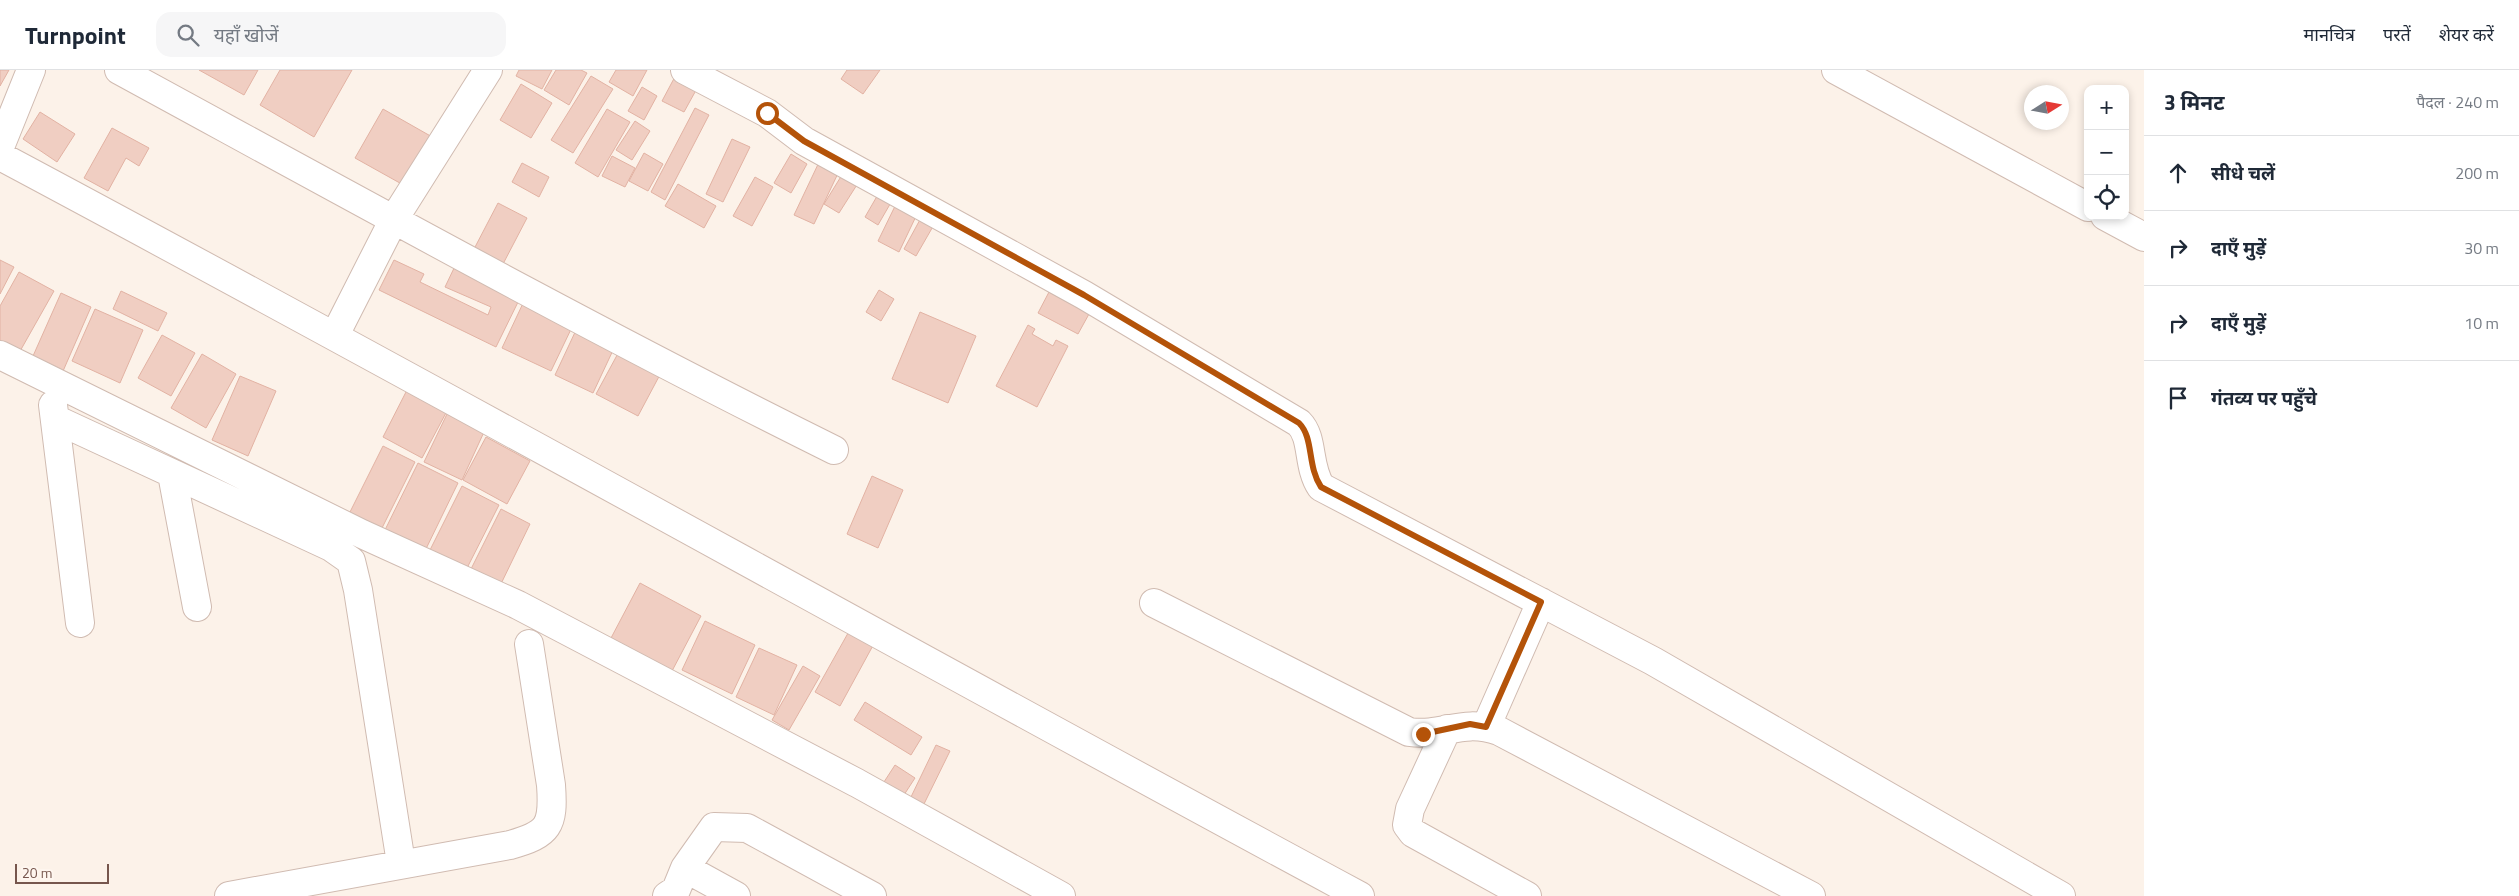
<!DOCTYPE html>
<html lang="hi">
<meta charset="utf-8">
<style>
body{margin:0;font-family:"Titillium Web","Noto Sans Devanagari",sans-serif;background:#f6f6f7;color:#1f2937}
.controls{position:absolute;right:15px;top:15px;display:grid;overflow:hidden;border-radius:10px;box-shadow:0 2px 8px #0003}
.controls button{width:45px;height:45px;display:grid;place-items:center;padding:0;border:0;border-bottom:1px solid #e0e1e3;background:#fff;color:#1f2937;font:25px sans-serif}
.compass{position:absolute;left:2024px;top:15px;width:45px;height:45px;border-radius:50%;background:#fff;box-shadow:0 2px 8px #0003;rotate:79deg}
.scale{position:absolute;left:15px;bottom:12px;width:94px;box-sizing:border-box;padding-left:5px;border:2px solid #76564d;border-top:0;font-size:14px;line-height:18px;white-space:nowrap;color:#76564d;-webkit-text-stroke:4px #fef6ef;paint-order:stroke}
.stop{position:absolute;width:15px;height:15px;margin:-11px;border:4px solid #b45309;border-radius:50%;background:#fff}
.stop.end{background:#b45309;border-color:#fff;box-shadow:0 1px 5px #0008}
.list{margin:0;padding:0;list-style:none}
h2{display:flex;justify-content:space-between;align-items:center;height:65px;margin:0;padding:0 20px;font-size:21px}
h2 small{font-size:16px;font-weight:400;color:#747a83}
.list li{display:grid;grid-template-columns:32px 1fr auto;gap:15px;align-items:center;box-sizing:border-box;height:75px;padding:0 20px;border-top:1px solid #e0e1e3}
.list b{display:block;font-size:19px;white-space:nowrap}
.list em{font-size:16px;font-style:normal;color:#747a83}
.icon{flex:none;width:28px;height:28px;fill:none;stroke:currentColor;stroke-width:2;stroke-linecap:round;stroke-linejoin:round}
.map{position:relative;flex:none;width:2144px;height:826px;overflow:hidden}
header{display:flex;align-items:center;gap:30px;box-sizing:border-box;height:70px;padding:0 25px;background:#fff;border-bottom:1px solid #e0e1e3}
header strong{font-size:24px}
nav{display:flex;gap:28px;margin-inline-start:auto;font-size:18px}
.search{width:350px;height:45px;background:#f6f6f7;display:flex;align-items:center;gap:12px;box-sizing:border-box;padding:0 18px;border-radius:15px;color:#747a83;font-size:19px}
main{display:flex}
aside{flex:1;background:#fff}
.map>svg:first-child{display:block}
</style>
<header>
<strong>Turnpoint</strong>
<div class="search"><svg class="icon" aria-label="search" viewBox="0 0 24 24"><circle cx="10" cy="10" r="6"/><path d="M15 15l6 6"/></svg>यहाँ खोजें</div>
<nav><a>मानचित्र</a><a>परतें</a><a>शेयर करें</a></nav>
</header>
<main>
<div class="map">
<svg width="2144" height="826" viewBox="0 0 2144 826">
<rect width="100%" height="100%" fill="#fcf2e9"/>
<path fill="#f0cec2" stroke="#e2b2a3" d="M0,0H9L0,16Z
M199,0H258L244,25Z
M280,0H352L314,67L260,35Z
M519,0H552L542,19L516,6Z
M556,0H581L587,3L569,35L544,20Z
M616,0H647L633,26L609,12Z
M847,0H880L863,24L841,9Z
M678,1L700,13L684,42L662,31Z
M591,6L613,19L573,83L551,70Z
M521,14L552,33L531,68L500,50Z
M642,17L657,26L644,50L628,41Z
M695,38L709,45L665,130L651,122Z
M383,39L434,68L407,117L355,88Z
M607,39L630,52L598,107L575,93Z
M40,42L75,64L57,92L23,69Z
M635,51L650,61L632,90L616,80Z
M112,58L149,78L139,96L126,88L108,121L84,108Z
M732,69L750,77L723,132L706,124Z
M644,83L663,94L648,121L629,111Z
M791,84L807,94L791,123L774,113Z
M612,86L635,98L625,117L602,106Z
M821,88L841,97L814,154L794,145Z
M522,93L549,107L539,127L512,112Z
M845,100L860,110L839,143L824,134Z
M755,107L773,117L752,156L733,146Z
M678,114L716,136L704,158L665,136Z
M880,121L893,129L878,155L865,147Z
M898,130L919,140L899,182L878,171Z
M498,133L527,148L503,194L474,179Z
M922,146L935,153L916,186L904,179Z
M0,190L14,197L0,224Z
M394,190L424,204L420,212L488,245L491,237L445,217L456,194L521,226L496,277L379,220Z
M19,202L54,221L19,283L0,273V236Z
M879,220L894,229L881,251L866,242Z
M121,221L167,243L158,261L113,239Z
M1049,222L1089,244L1078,264L1038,243Z
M61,223L91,237L60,308L29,295Z
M525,229L574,253L551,301L502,278Z
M95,239L143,260L120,313L72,291Z
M920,242L976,266L948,333L892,309Z
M1028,255L1035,259L1032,264L1053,276L1056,270L1068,276L1037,337L996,316Z
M577,258L615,276L593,323L555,305Z
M162,265L195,283L171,326L138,308Z
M622,276L663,299L638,346L596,324Z
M202,284L236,304L206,358L171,338Z
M240,306L276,321L248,386L212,370Z
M407,320L447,341L422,388L383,367Z
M447,344L484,362L462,410L424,392Z
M486,367L530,391L507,434L463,410Z
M383,376L415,392L379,464L347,448Z
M418,393L458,413L423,485L383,464Z
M872,406L903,420L878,478L847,464Z
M462,416L499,435L465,502L428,484Z
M501,439L530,454L498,520L468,505Z
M640,513L701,546L672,601L611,568Z
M705,551L755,575L732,624L682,600Z
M852,556L876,570L840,636L815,622Z
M759,578L797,595L774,645L736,627Z
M803,596L820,606L789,660L772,650Z
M865,632L922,667L911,685L854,650Z
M936,675L950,681L923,736L910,729Z
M895,695L915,708L902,728L882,715Z"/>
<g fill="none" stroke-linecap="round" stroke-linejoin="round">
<defs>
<path id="minor" d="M119,0C356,129 592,260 834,380
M685,0L767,43L804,71L1084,225L1299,353C1314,368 1307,396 1321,417L1653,591L2061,826
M1836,0L2088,137
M0,77L31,0
M0,86C456,329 906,582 1360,826
M2105,146L2144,167
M335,265L394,149L488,0
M0,285L362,464L518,535L857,713L1061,826
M53,335L80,553
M55,349L331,477L351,491L358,520L401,793
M172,404L197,537
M1154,533L1409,662C1444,667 1461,648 1499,661L1811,826
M1486,657L1541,532
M1447,659L1410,739L1407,755L1413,763L1527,826
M685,798L736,826
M229,826L510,775C549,764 554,756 551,715L529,574
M667,826L676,820L685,798L714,757L747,758L872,826"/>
</defs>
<use href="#minor" stroke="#d0bbb1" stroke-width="30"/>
<use href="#minor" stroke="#fff" stroke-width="28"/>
</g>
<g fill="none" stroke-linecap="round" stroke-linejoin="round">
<path stroke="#b45309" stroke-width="6" d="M767,43L804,71L1084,225L1299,353C1314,368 1307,396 1321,417L1541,532L1486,657L1470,654L1423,664"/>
</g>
</svg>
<div class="controls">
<button>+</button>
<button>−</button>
<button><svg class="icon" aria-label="locate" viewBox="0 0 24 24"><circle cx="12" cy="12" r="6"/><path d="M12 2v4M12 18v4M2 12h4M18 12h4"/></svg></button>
</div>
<svg class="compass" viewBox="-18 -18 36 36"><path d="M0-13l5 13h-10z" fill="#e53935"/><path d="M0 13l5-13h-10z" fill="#747a83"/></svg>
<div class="scale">20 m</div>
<div class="stop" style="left:767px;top:43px"></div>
<div class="stop end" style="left:1423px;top:664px"></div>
</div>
<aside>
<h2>3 मिनट<small>पैदल · 240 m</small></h2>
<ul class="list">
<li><svg class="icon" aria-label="ahead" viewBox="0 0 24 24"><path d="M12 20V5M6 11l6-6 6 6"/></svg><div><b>सीधे चलें</b></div><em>200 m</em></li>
<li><svg class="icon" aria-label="right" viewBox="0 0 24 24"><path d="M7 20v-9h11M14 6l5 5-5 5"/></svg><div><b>दाएँ मुड़ें</b></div><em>30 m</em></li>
<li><svg class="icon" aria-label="right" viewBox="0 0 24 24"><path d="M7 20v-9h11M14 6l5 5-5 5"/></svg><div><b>दाएँ मुड़ें</b></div><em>10 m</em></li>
<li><svg class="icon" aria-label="arrive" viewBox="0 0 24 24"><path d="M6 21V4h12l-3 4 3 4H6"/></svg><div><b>गंतव्य पर पहुँचे</b></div></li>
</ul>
</aside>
</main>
